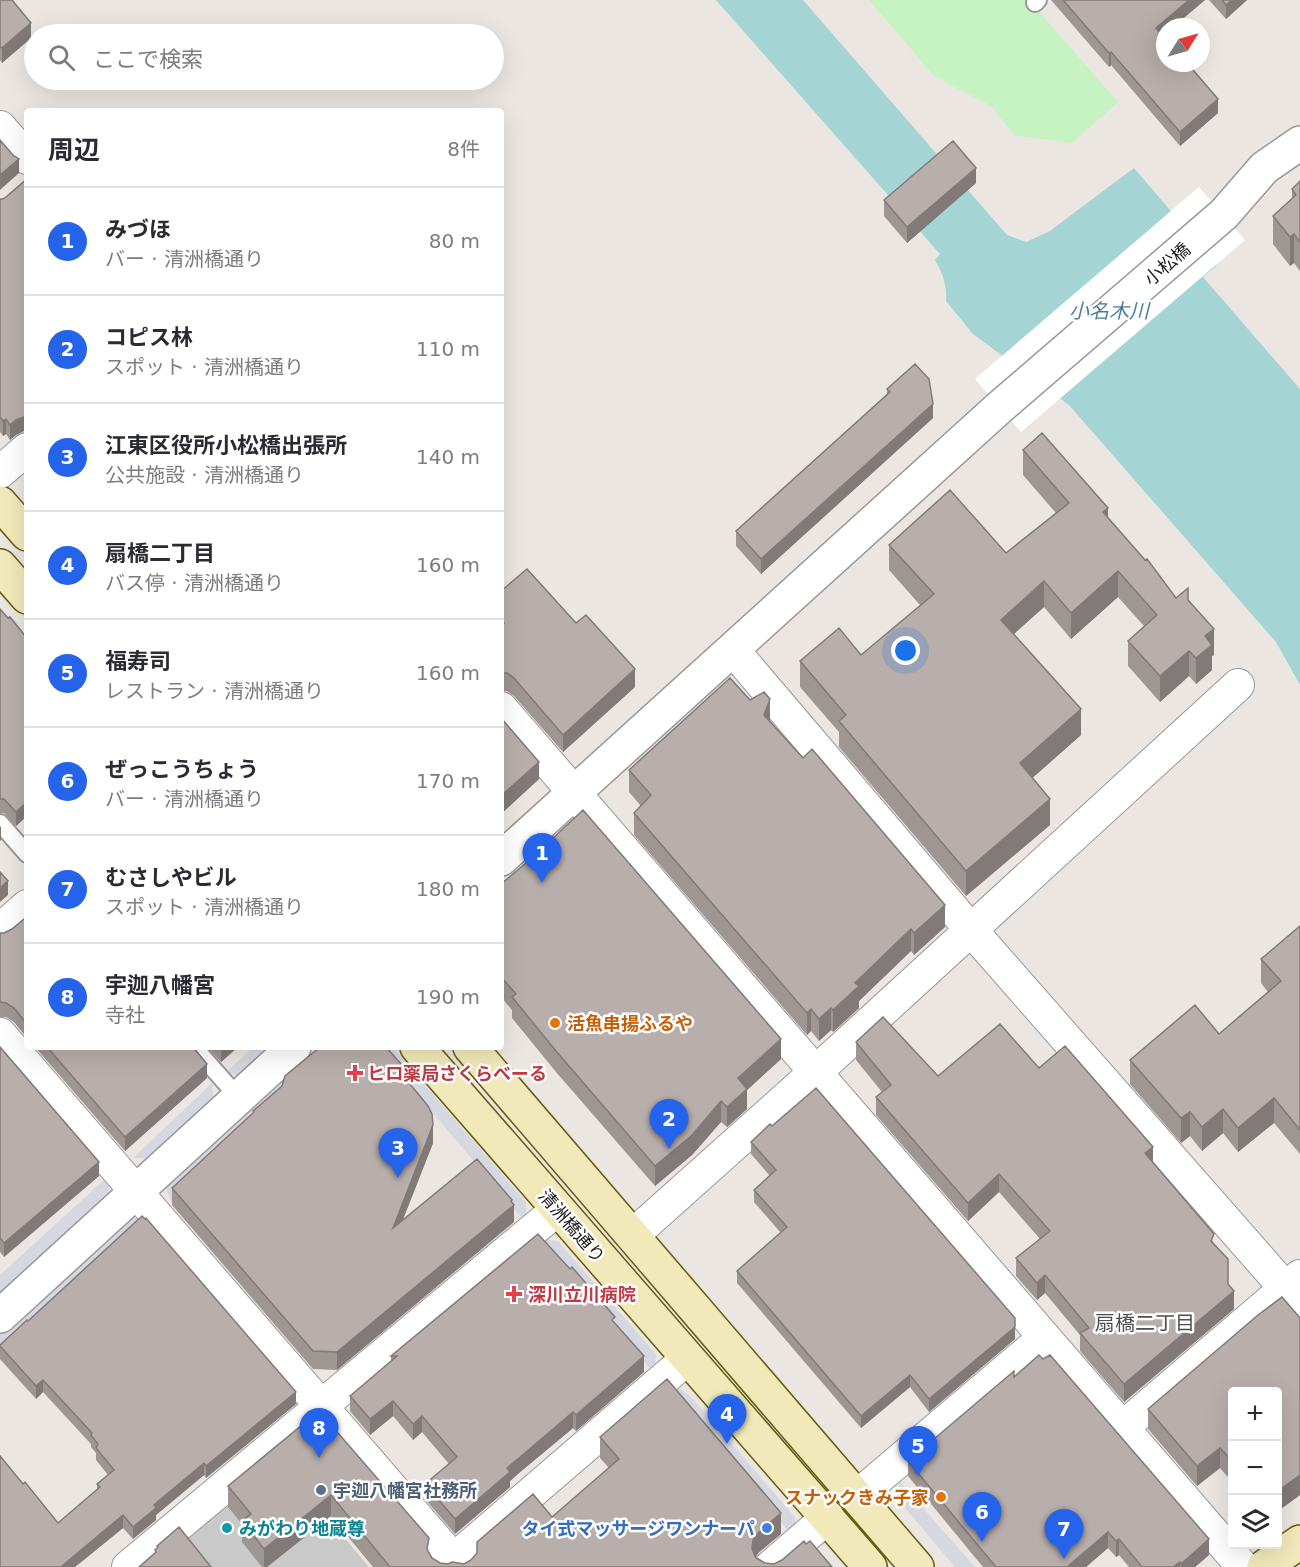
<!DOCTYPE html>
<html lang="ja">
<meta charset="utf-8">
<style>
body{margin:0;font-family:"DejaVu Sans","Noto Sans JP",sans-serif;background:#f7f7f7;color:#2b2b33}
.controls{position:absolute;right:18px;bottom:18px;display:grid;overflow:hidden;border-radius:6px;box-shadow:0 6px 24px #0002}
.controls button{width:54px;height:54px;display:grid;place-items:center;padding:0;border:0;border-bottom:2px solid #e1e1e2;background:#fff;color:#2b2b33;font:30px sans-serif}
.compass{position:absolute;left:1156px;top:18px;width:54px;height:54px;border-radius:50%;background:#fff;box-shadow:0 6px 24px #0002;rotate:53deg}
.you{position:absolute;left:906px;top:651px;width:21px;height:21px;margin:-15px;border:4px solid #fff;border-radius:50%;background:#1a73e8;box-shadow:0 0 0 9px #1a73e833}
.badge{display:grid;place-items:center;width:39px;height:39px;border-radius:50%;background:#2563eb;color:#fff;font-size:20px;font-weight:700}
.pin{position:absolute;translate:-50% -50px;filter:drop-shadow(0 2px 3px #0008)}
.pin::after{content:'';position:absolute;top:32px;width:21px;height:18px;background:inherit;clip-path:polygon(0 0,100% 0,50% 100%)}
.list{margin:0;padding:0;list-style:none}
h2{display:flex;justify-content:space-between;align-items:center;height:78px;margin:0;padding:0 24px;font-size:26px}
h2 small{font-size:20px;font-weight:400;color:#7c7c81}
.list li{display:grid;grid-template-columns:39px 1fr auto;gap:18px;align-items:center;box-sizing:border-box;height:108px;padding:0 24px;border-top:2px solid #e1e1e2}
.list b{display:block;font-size:22px;white-space:nowrap}
.list p{margin:0;font-size:20px;white-space:nowrap;color:#7c7c81}
.list em{font-size:20px;font-style:normal;color:#7c7c81}
.icon{flex:none;width:33px;height:33px;fill:none;stroke:currentColor;stroke-width:2;stroke-linecap:round;stroke-linejoin:round}
.map{position:relative;flex:none;width:1300px;height:1567px;overflow:hidden}
.search{position:absolute;background:#fff;box-shadow:0 6px 24px #0002;left:24px;top:24px;width:480px;height:66px;display:flex;align-items:center;gap:15px;box-sizing:border-box;padding:0 21px;border-radius:33px;color:#7c7c81;font-size:22px}
.panel{position:absolute;background:#fff;box-shadow:0 6px 24px #0002;left:24px;top:108px;width:480px;height:942px;border-radius:6px}
.map>svg:first-child{display:block}
</style>
<div class="map">
<svg width="1300" height="1567" viewBox="0 0 1300 1567">
<rect width="100%" height="100%" fill="#ebe6e1"/>
<path fill="#c9c9c9" d="M326,1419L390,1497L343,1536L369,1567H149Z"/>
<path fill="#c7f2c1" d="M869,0H1029L1118,102L1072,143L1014,135L991,106L934,76Z"/>
<path fill="#d6d8e1" d="M254,1047H274L238,1077L227,1071Z
M318,1047H335L171,1202L166,1187Z
M377,1047H392L526,1202V1223Z
M212,1083L213,1096L146,1158H133Z
M106,1178L112,1182L108,1192L0,1294V1275Z
M131,1217L143,1220L0,1349V1334L121,1223Z
M547,1239L559,1242L656,1354L655,1374L542,1243Z
M681,1389L692,1398L794,1516L798,1528L792,1535L671,1392Z
M900,1482L975,1567H955L895,1496Z"/>
<path fill="#a5d4d5" d="M716,0H803L1007,235L1026,242L1050,231L1134,168L1217,265L1203,277L1300,389V685L1276,642L1069,405L973,334L946,301C947,285 943,274 935,260L940,254Z"/>
<path fill="#fff" d="M1199,187L1245,240L1021,432L975,379Z"/>
<g fill="none" stroke-linecap="round" stroke-linejoin="round">
<defs>
<path id="service" d="M1035,3L1038,0
M0,823L27,854
M194,1047L238,1097"/>
<path id="minor" d="M0,127L27,158
M0,472L27,449
M733,650L971,930L1300,1305
M501,708L1243,1567
M0,930L27,906
M0,1034L460,1567
M632,1236L830,1059L1238,685
M1122,1428L1300,1276
M856,1497L1044,1338
M128,1567L558,1209
M445,1567L688,1358
M770,1567L828,1517"/>
<path id="tertiary" d="M501,859L1000,407L1224,214L1264,168L1300,143
M0,1316L294,1047"/>
<path id="secondary" d="M0,503L27,534
M0,566L27,597
M417,1047L870,1567
M470,1047L917,1567
M1264,1567L1300,1542"/>
</defs>
<use href="#service" stroke="#989898" stroke-width="20"/>
<use href="#minor" stroke="#989898" stroke-width="34"/>
<use href="#tertiary" stroke="#989898" stroke-width="36"/>
<use href="#secondary" stroke="#645c0f" stroke-width="36"/>
<use href="#service" stroke="#fff" stroke-width="16"/>
<use href="#minor" stroke="#fff" stroke-width="32"/>
<use href="#tertiary" stroke="#fff" stroke-width="33"/>
<use href="#secondary" stroke="#f1e9b9" stroke-width="33"/>
</g>
<path fill="#9e9693" d="M0,0L31,38L2,63L0,60Z
M1051,0H1205L1173,27H1165V34L1163,36L1218,113L1180,146L1111,65L1109,67Z
M1209,0H1247L1226,19Z
M27,179V431H24L16,435L10,440L6,434L3,436L0,432V199H3L6,197Z
M1300,181V271L1294,263L1290,266L1273,244V216L1292,199V189Z
M976,183L907,243L884,216V200Z
M887,389L933,418L761,574L736,546V531L887,394Z
M1023,450L1108,518L1176,598L1188,600L1214,655L1212,656V670L1196,684L1189,676L1160,702L1128,666V641L1144,626L1118,597L1071,639L1044,607L1014,634L1081,735L1032,778L1050,825L966,896L839,747V732L800,687V661L861,655L920,605L889,570V545L1006,553L1056,513L1023,475Z
M501,591L635,687L563,752L514,696L507,691H501Z
M0,609L27,638V816L16,826L4,813H0Z
M501,718L539,779L502,813L501,811Z
M770,721L945,927L914,955L911,951L859,1001V1008L833,1032L831,1030L819,1041L811,1031L807,1035L634,835V813L641,806L629,792V770Z
M550,841L781,1059L747,1090V1109L727,1127L721,1122L692,1155L655,1186L556,1072L512,1018V1010L501,997V884L550,842Z
M27,922V1038L14,1022L6,1017H0V933H4Z
M1300,926V1154L1274,1123L1238,1152L1223,1133L1202,1151L1190,1136L1181,1143L1130,1084V1060L1219,1034L1268,992L1261,983V959Z
M856,1042L938,1076L1039,1068L1153,1163L1214,1243L1228,1284L1234,1309L1124,1402L1080,1351V1335L1045,1293L1037,1300L1016,1276V1258L1040,1239L999,1192L968,1221L876,1115V1097L882,1092L856,1060Z
M0,1047L99,1176L4,1257L0,1252Z
M35,1047H193L207,1078L125,1151Z
M207,1047H238L221,1062Z
M401,1072L433,1143L403,1219L512,1203L514,1222L337,1370L313,1369L172,1205V1188L253,1113V1111Z
M751,1142L1015,1318V1339L929,1412L910,1387L861,1428L737,1283V1271L781,1233L754,1202V1190L770,1176L751,1154Z
M1300,1318V1495L1278,1511V1392H1233V1483L1220,1468L1197,1486L1148,1429V1409Z
M28,1321L296,1404L206,1478L204,1475L156,1515V1520L133,1539L123,1528L75,1567H0L23,1484L58,1523L97,1490V1484L108,1475L96,1460V1453L91,1447V1444L43,1392L36,1399L0,1359V1345Z
M615,1323L644,1372L576,1431L573,1428L519,1473L510,1481V1487L455,1534L425,1499V1484L449,1464L422,1432L413,1440L393,1416L370,1435L350,1411V1396L391,1361V1356Z
M1014,1377L1209,1555L1195,1567H1129L1119,1555L1116,1557L1108,1548L1086,1567H983L908,1476V1461Z
M319,1411L429,1553L432,1558L440,1563L464,1564L552,1517L609,1468L600,1458V1437L781,1534L758,1553L756,1557L765,1563L774,1564L782,1560L806,1544L832,1567H373L331,1516L267,1567H262L242,1542V1524L228,1507V1486Z"/>
<path fill="#817a78" d="M1189,0H1205L1173,27H1165V34L1156,42V28Z
M1232,0H1247L1226,19V5Z
M31,23V38L2,63V48Z
M1111,52V65L1109,67V53Z
M1218,99V113L1180,146V132Z
M19,159V173L0,190V175Z
M976,168V183L907,243V227Z
M1294,234V263L1290,266V237Z
M933,404V418L761,574V559Z
M24,417V431L16,435L10,440V425L16,420Z
M6,419V434L3,436V421Z
M1108,508V533L1103,512Z
M1118,571V597L1071,639V613Z
M1044,581V607L1001,645V620Z
M1214,629V655L1212,656V670L1196,684V658L1205,636Z
M1189,651V676L1160,702V676Z
M635,669V687L563,752V735Z
M770,699V721L764,715Z
M1081,709V735L1020,789V763Z
M539,762V779L502,813V795Z
M1050,799V825L966,896V871Z
M27,802V816L16,826V812Z
M1,826V840L0,841V827Z
M8,881V895L0,902V888Z
M945,905V927L914,955V933Z
M911,929V951L859,1001V1008L833,1032V1010L855,983Z
M831,1008V1030L819,1041V1019Z
M811,1009V1031L807,1035V1013Z
M781,1039V1059L747,1090V1109L727,1127V1107L738,1078Z
M222,1047H238L221,1062V1048Z
M207,1064V1078L125,1151V1137Z
M401,1064V1082L396,1067Z
M1274,1098V1123L1238,1152V1128Z
M721,1101V1122L692,1155L655,1186V1166Z
M1223,1109V1133L1202,1151V1127Z
M1190,1112V1136L1181,1143V1118Z
M433,1125V1143L393,1245V1228Z
M1153,1147V1165L1145,1153Z
M99,1162V1176L4,1257V1243Z
M999,1174V1192L968,1221V1203Z
M512,1200V1206L514,1205V1222L337,1370V1352Z
M1045,1275V1293L1037,1300V1283Z
M1234,1291V1309L1124,1402V1384Z
M1015,1327V1339L929,1412V1399Z
M644,1356V1372L576,1431V1415Z
M910,1375V1387L861,1428V1416Z
M43,1380V1392L36,1399V1386Z
M296,1392V1404L206,1478V1466Z
M393,1401V1416L370,1435V1419Z
M573,1412V1428L519,1473L510,1481V1487L455,1534V1519L519,1458Z
M422,1416V1432L413,1440V1424Z
M1220,1448V1468L1197,1486V1466Z
M204,1463V1475L156,1515V1520L133,1539V1527L154,1505Z
M1300,1475V1495L1278,1511V1491Z
M331,1495V1516L267,1567H264V1549Z
M781,1513V1534L758,1553L753,1561L752,1549L753,1540L758,1533Z
M123,1515V1528L75,1567H62V1566Z
M1108,1532V1548L1086,1567H1067Z
M1119,1539V1555L1116,1557V1541Z
M1209,1539V1555L1195,1567H1181V1564Z
M1180,1562V1567H1173Z"/>
<path fill="#b8aeab" stroke="#817a78" stroke-width="1.5" d="M0,0H12L31,23L2,48L0,46Z
M1063,0H1189L1156,28L1165,38V63H1187L1218,99L1180,132L1111,52L1109,53Z
M1222,0H1232L1226,5Z
M0,140L13,155L19,159L0,175Z
M953,141L976,168L907,227L884,200Z
M27,179V417H24L16,420L10,425L6,419L3,421L0,417V199H3L6,197Z
M1300,181V242L1294,234L1290,237L1273,216L1296,195L1292,189Z
M915,364L929,379L933,404L761,559L736,531L890,392L887,389Z
M1042,433L1108,508L1103,512L1145,560L1147,559L1176,598L1188,588V600L1214,629L1205,636L1212,645L1196,658L1189,651L1160,676L1128,641L1157,615L1118,571L1071,613L1044,581L1001,620L1081,709L1020,763L1050,799L966,871L839,721L846,715L800,661L839,628L861,655L934,594L889,545L950,490L1006,553L1069,503L1023,450Z
M527,569L576,623L586,615L635,669L563,735L514,678L507,673H501V626L504,623L501,620V591Z
M0,609L8,618L10,617L27,638V802L16,812L4,799H0Z
M730,678L750,700L764,692L770,699L764,715L803,758L812,749L945,905L914,933L911,929L855,983L859,986L833,1010L831,1008L819,1019L811,1009L807,1013L634,813L651,795L629,770Z
M501,718L539,762L502,795L501,793Z
M583,810L781,1039L738,1078L747,1089L727,1107L721,1101L692,1135L655,1166L556,1051L512,997L516,994L501,977V884L551,842L550,841Z
M0,872L8,881L0,888Z
M24,919L27,922V1024L14,1008L6,1003L0,1002V933H4L12,929Z
M1300,926V1130L1274,1098L1238,1128L1223,1109L1202,1127L1190,1112L1181,1118L1130,1060L1195,1005L1219,1034L1281,981L1261,959Z
M883,1017L938,1076L1000,1024L1039,1068L1065,1046L1153,1147L1145,1153L1214,1234L1211,1241L1228,1259V1284L1234,1291L1124,1384L1080,1333L1089,1328L1045,1275L1037,1283L1016,1258L1050,1231L999,1174L968,1203L876,1097L891,1085L856,1042Z
M0,1047L99,1162L4,1243L0,1238Z
M47,1047H193L207,1064L125,1137Z
M320,1047H386L401,1064L396,1067L428,1106L432,1114L433,1125L393,1228L477,1159L512,1200L511,1201L514,1205L337,1352L313,1351L172,1188L254,1112L253,1111L282,1086L285,1076Z
M816,1088L1015,1318V1327L929,1399L910,1375L861,1416L737,1271L787,1227L754,1190L776,1170L751,1142L770,1124L772,1126Z
M142,1216L145,1219L146,1218L296,1392L206,1466L204,1463L154,1505L156,1508L133,1527L123,1515L62,1566L63,1567H0V1456L23,1484L25,1482L58,1523L100,1487L97,1484L114,1470L96,1448L98,1444L91,1435L92,1433L43,1380L36,1386L0,1346V1345L27,1320L28,1321Z
M538,1234L570,1269L572,1267L615,1317L612,1320L644,1356L576,1415L573,1412L519,1458L507,1468L510,1472L455,1519L425,1484L457,1457L422,1416L413,1424L393,1401L370,1419L350,1396L397,1356H391Z
M1282,1297L1300,1318V1475L1278,1491V1392H1233V1462L1220,1448L1197,1466L1148,1409L1258,1315Z
M1039,1355L1043,1359L1050,1355L1209,1539L1181,1564L1180,1562L1173,1567H1142L1119,1539L1116,1541L1108,1532L1067,1567H996L908,1461L1014,1371V1377Z
M667,1379L781,1513L758,1533L753,1540L752,1549L756,1558L765,1563L774,1564L782,1560L804,1541L806,1544L810,1541L832,1567H390L331,1495L264,1549L242,1521L251,1514L228,1486L319,1411L429,1538L427,1549L432,1558L440,1563L448,1564L452,1562L464,1564L471,1560L477,1553V1542L533,1494L552,1517L619,1459L600,1437Z
M179,1527L211,1567H139L156,1552L155,1550L158,1547L157,1546Z"/>
<g fill="#e8710a" stroke="#fff" stroke-width="2">
<circle cx="555" cy="1023" r="6"/>
<circle cx="941" cy="1497" r="6"/>
</g>
<g fill="#e0444e" stroke="#fff" stroke-width="2">
<path d="M352 1064h6v6h6v6h-6v6h-6v-6h-6v-6h6z"/>
<path d="M511 1285h6v6h6v6h-6v6h-6v-6h-6v-6h6z"/>
</g>
<circle fill="#5c6f8a" stroke="#fff" stroke-width="2" cx="321" cy="1490" r="6"/>
<circle fill="#0f9aa8" stroke="#fff" stroke-width="2" cx="227" cy="1528" r="6"/>
<circle fill="#3f7fe0" stroke="#fff" stroke-width="2" cx="767" cy="1528" r="6"/>
<g text-anchor="middle" dominant-baseline="central" stroke-width="5" stroke-linejoin="round" paint-order="stroke">
<g font-size="18" fill="#1b1b1b" stroke="#fff">
<text transform="translate(1167 264) rotate(-41)">小松橋</text>
<text transform="translate(572 1226) rotate(49)">清洲橋通り</text>
</g>
<g font-size="18" font-weight="bold" fill="#c56008" stroke="#fff" text-anchor="start">
<text x="567" y="1023">活魚串揚ふるや</text>
<text x="929" y="1497" text-anchor="end">スナックきみ子家</text>
</g>
<g font-size="18" font-weight="bold" fill="#be3a42" stroke="#fff" text-anchor="start">
<text x="367" y="1073">ヒロ薬局さくらべーる</text>
<text x="528" y="1294">深川立川病院</text>
</g>
<g font-size="18" font-weight="bold" fill="#4e5e75" stroke="#fff" text-anchor="start">
<text x="333" y="1490">宇迦八幡宮社務所</text>
</g>
<g font-size="18" font-weight="bold" fill="#0d838f" stroke="#fff" text-anchor="start">
<text x="239" y="1528">みがわり地蔵尊</text>
</g>
<g font-size="18" font-weight="bold" fill="#366cbe" stroke="#fff" text-anchor="end">
<text x="755" y="1528">タイ式マッサージワンナーパ</text>
</g>
<g font-size="20" font-style="italic" fill="#4c7c91" stroke="#fff">
<text x="1109" y="311">小名木川</text>
</g>
<g font-size="20" fill="#4e4e4e" stroke="#fff">
<text x="1145" y="1323">扇橋二丁目</text>
</g>
</g>
</svg>
<div class="controls">
<button>+</button>
<button>−</button>
<button><svg class="icon" aria-label="layers" viewBox="0 0 24 24"><path d="M12 4l9 5-9 5-9-5zM3 14l9 5 9-5"/></svg></button>
</div>
<svg class="compass" viewBox="-18 -18 36 36"><path d="M0-13l5 13h-10z" fill="#e53935"/><path d="M0 13l5-13h-10z" fill="#7c7c81"/></svg>
<div class="you"></div>
<div class="pin badge" style="left:542px;top:883px">1</div>
<div class="pin badge" style="left:669px;top:1149px">2</div>
<div class="pin badge" style="left:398px;top:1178px">3</div>
<div class="pin badge" style="left:727px;top:1444px">4</div>
<div class="pin badge" style="left:918px;top:1476px">5</div>
<div class="pin badge" style="left:982px;top:1542px">6</div>
<div class="pin badge" style="left:1064px;top:1559px">7</div>
<div class="pin badge" style="left:319px;top:1458px">8</div>
<div class="search"><svg class="icon" aria-label="search" viewBox="0 0 24 24"><circle cx="10" cy="10" r="6"/><path d="M15 15l6 6"/></svg>ここで検索</div>
<section class="panel">
<h2>周辺<small>8件</small></h2>
<ul class="list">
<li><span class="badge">1</span><div><b>みづほ</b><p>バー · 清洲橋通り</p></div><em>80 m</em></li>
<li><span class="badge">2</span><div><b>コピス林</b><p>スポット · 清洲橋通り</p></div><em>110 m</em></li>
<li><span class="badge">3</span><div><b>江東区役所小松橋出張所</b><p>公共施設 · 清洲橋通り</p></div><em>140 m</em></li>
<li><span class="badge">4</span><div><b>扇橋二丁目</b><p>バス停 · 清洲橋通り</p></div><em>160 m</em></li>
<li><span class="badge">5</span><div><b>福寿司</b><p>レストラン · 清洲橋通り</p></div><em>160 m</em></li>
<li><span class="badge">6</span><div><b>ぜっこうちょう</b><p>バー · 清洲橋通り</p></div><em>170 m</em></li>
<li><span class="badge">7</span><div><b>むさしやビル</b><p>スポット · 清洲橋通り</p></div><em>180 m</em></li>
<li><span class="badge">8</span><div><b>宇迦八幡宮</b><p>寺社</p></div><em>190 m</em></li>
</ul>
</section>
</div>
